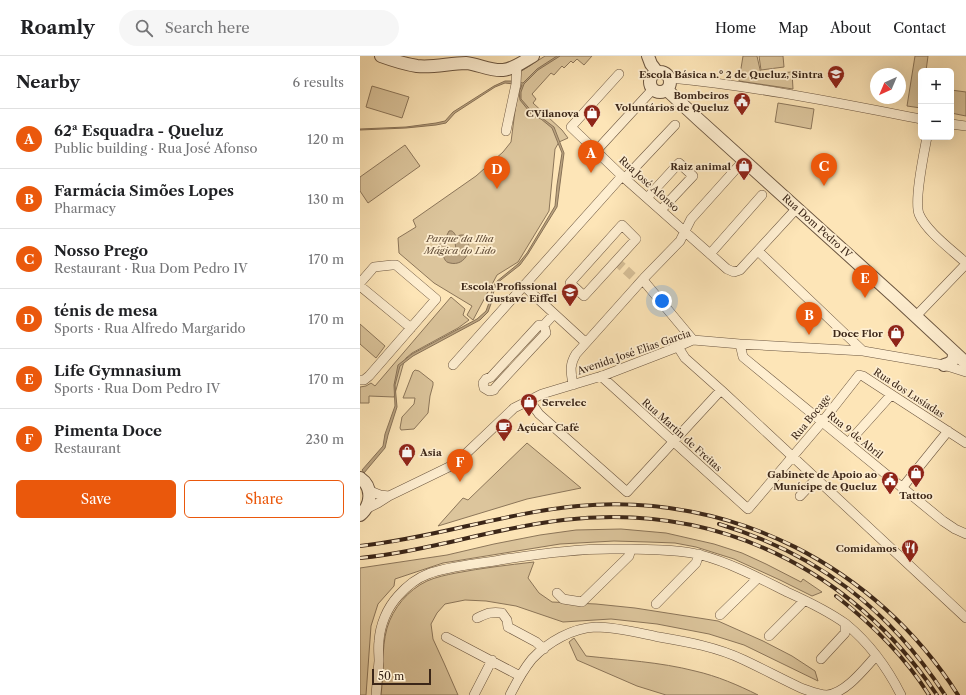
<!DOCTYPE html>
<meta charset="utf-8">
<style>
body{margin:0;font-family:"Libre Caslon Text",serif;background:#f6f6f6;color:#202124}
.controls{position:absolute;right:12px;top:12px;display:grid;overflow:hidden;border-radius:6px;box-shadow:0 4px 16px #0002}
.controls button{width:36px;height:36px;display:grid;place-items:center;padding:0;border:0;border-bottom:1px solid #e0e0e0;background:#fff;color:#202124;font:20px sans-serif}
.compass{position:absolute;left:510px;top:12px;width:36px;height:36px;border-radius:50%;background:#fff;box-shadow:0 4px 16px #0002;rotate:224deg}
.scale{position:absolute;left:12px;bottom:10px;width:59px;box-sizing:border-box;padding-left:4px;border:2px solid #3b2618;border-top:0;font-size:11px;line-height:14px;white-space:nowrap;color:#3b2618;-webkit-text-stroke:3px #feeed0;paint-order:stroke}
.you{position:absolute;left:302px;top:245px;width:14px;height:14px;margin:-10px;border:3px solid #fff;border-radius:50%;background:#1a73e8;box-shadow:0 0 0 6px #1a73e833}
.badge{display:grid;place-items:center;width:26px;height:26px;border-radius:50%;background:#ea580c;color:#fff;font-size:13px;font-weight:700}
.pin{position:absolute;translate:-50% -33px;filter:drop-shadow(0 1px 2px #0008)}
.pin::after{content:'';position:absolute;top:21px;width:14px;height:12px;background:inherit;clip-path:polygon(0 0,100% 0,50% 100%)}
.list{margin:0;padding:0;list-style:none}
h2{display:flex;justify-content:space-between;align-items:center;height:52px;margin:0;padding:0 16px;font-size:17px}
h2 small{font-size:13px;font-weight:400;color:#757577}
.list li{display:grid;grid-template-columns:26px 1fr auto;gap:12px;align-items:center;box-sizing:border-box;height:60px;padding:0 16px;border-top:1px solid #e0e0e0}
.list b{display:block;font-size:15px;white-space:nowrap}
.list p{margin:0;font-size:13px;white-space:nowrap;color:#757577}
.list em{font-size:13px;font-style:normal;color:#757577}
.actions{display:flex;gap:8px;padding:12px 16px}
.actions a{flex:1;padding:9px 0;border:1px solid #ea580c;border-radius:6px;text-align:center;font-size:14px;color:#ea580c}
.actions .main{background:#ea580c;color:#fff}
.icon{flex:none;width:22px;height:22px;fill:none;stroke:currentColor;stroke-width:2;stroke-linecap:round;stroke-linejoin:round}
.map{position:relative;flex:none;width:606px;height:639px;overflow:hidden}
header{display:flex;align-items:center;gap:24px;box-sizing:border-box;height:56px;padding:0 20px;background:#fff;border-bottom:1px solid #e0e0e0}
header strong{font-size:19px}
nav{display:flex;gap:22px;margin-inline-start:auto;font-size:14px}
.search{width:280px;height:36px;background:#f6f6f6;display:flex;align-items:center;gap:10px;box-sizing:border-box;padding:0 14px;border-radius:22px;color:#757577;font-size:15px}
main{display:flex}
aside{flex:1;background:#fff}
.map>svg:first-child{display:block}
</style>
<header>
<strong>Roamly</strong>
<div class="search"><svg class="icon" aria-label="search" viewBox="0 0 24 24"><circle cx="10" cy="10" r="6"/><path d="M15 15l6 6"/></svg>Search here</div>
<nav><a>Home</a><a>Map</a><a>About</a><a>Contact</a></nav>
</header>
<main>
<aside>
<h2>Nearby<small>6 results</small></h2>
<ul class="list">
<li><span class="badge">A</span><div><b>62ª Esquadra - Queluz</b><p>Public building · Rua José Afonso</p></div><em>120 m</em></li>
<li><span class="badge">B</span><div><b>Farmácia Simões Lopes</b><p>Pharmacy</p></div><em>130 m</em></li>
<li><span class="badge">C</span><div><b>Nosso Prego</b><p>Restaurant · Rua Dom Pedro IV</p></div><em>170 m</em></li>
<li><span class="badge">D</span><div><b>ténis de mesa</b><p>Sports · Rua Alfredo Margarido</p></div><em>170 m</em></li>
<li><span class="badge">E</span><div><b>Life Gymnasium</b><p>Sports · Rua Dom Pedro IV</p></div><em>170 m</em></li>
<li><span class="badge">F</span><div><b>Pimenta Doce</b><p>Restaurant</p></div><em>230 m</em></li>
</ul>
<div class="actions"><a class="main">Save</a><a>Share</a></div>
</aside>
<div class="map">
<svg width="606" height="639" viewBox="0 0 606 639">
<rect width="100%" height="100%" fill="#fde5b7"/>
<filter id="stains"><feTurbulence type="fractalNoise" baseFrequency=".005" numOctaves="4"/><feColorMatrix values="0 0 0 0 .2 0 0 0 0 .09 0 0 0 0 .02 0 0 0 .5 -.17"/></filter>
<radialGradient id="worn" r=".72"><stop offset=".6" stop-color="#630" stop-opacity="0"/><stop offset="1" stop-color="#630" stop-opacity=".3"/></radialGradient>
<path fill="#dcc59c" stroke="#8c765a" d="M185,0H232L224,9L217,3L213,7L211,5L204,12L202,10L194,19L191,17L172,38L176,43L173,47L202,74L208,82L199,86L195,93L189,155L158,206L137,219L113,264L107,259L112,250L74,227L39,197L38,182L56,171L53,164L116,120L143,96L151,86L160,16Z
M383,0H397L401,18L432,16L433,33L379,25Z
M399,0H423L424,11L401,14Z
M555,0H568L566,15H561V52L547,50Z
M12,30L49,41L42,62L6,51Z
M591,34L606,36V60L591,57Z
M418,47L454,53L451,73L415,66Z
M45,89L60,110L8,147L0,135V121Z
M91,241L105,253L103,259L109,264L98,272L52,297L46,302L43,309L34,341L9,340V347H0V331L6,330L11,327L15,330Z
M0,268L25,290L16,302L0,288Z
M55,314L59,315L73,326V329L70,340L68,357L54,373L41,374L40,372L42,361L54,348L55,342H43L53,316Z
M167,387L221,432L167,443L78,470L103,442L108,444Z
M261,473L306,477L354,488L382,497L406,508L441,526L443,523L462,536L452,540L420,524L374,503L336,491L315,487L288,486L254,485L200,488L83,507L35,523L34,530L18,548L11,570L6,639H0V512L87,499L134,488L180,479L216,474Z
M174,506L168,522L179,537L192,546L236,548L275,552L358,565L403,585L432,600L455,615L458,625L384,589L349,578L297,568L251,563L203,566L156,550L126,545L105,544L85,548L77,557L71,568L73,583L84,607L98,639H21C24,617 21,594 27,572C33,552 48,534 67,525C76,521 86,519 96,517C122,512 148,509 174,506Z
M214,582L226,600C263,604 300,606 335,615C357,620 378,629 398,639H306L277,630L217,604L209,586Z"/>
<path fill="#bba481" stroke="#887257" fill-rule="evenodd" d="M197,0H200L178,14L164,28L161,36V43L174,58L182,62L194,71L204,97L197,151L168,198L160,209L137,227L134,234L132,245L128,256L120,264L53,300L40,310L35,329L37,351L28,379L25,392L4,417L2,414L23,390L25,378L35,350L34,329L38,309L52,298L117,263L126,255L130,244L132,233L136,226L158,208L167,197L195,150L197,129L202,97L192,72L181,63L173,60L160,44L159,36L162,29L145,27L135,31L95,57L86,67L76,69L46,72L0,74V73L46,71L76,67L85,65L93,56L134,30L145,25H151L163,27L177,13Z
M89,175C93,174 94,177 96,180L101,179H104C115,190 106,211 90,207C84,206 85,202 82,198C81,197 79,196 77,195V193L80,190L78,184L81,180L86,181ZM89,184L95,186L96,194L90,199C84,196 85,188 89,184Z"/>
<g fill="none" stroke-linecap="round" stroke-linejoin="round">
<path stroke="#d6bf97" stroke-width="9" stroke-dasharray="9 4.5" stroke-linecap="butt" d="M256,205L280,227"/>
<defs>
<path id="minor" d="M259,18L211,71L262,120L367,213L374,216L380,214L437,152
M310,22C395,30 478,47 561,63
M591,68L606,70
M146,75L156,28L157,9
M567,81C564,97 554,144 559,158C566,175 592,194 606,207
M236,95L293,33
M265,122L315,69
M287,142L319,107L333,120L301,154
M262,169L276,183L224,240L210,227Z
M398,195L503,295
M350,198L402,139
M283,224L333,284
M0,227L14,211L32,209H36L76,243L9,320L4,324H0
M0,230L51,272
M164,230L225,286
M556,260L606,208
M184,269L186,277L135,332L134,334L129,335L124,332L123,327L126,323L131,321L179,269H184L194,258
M380,288L383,301L583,465L595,473L606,478
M318,291L325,302L361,334L606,562
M93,309L262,120
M241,320L388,453L462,366L499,319L503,320L606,387
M213,329C211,316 209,309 216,298L284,222L320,185L331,163L384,104
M171,344L174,351L179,358L267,436L361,334
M488,387L531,339
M542,432L588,375
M10,435L20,439L29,440
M440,440L456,423
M6,453L18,447L29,440L95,408L154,352L182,338L245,319L315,292L333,284L380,288L503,295L584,309L606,316
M197,537L203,543L222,546L269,500L271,493
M296,548L336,507L339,498
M360,559L398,522
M117,562C126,558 131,555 142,557L147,564L148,571L176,586L184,593
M409,580L441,548L444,544
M86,581L160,620
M461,603L485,577V568
M16,639C17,628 18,617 19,605C19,599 18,592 19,585C20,569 27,552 38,540C46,531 57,522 68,518C88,510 118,508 140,504C177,498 214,493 250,493C257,493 264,493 271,493C294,494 318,493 341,499C371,507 399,522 427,536C447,545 468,555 486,568C509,587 528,613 541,639
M114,639L132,604
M150,639C156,627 163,614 172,603C188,586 212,572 236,571C256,571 279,577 299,581C328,586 357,591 384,604C403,613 422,623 441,632C450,635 458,639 467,639C486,637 504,613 516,600"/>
<path id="tertiary" d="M21,0C32,4 44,8 57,10C73,12 90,7 106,7C118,8 130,15 143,14C154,13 164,5 173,0
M288,0L291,8L297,16
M290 26a10 10 0 1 1 20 0a10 10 0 1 1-20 0Z
M307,34L338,63L536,242L606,307
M584,309C593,307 594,304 594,296
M0,422C13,431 12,449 0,459"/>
</defs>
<use href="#minor" stroke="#6c5640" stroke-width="10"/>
<use href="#tertiary" stroke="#6c5640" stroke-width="14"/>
<use href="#minor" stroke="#feeed0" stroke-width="9"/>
<use href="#tertiary" stroke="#feeed0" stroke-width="12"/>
<defs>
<path id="rail" d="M359,468C458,498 529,553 585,639
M0,490C74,482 144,457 218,450C371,436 516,510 598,639
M0,502C69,495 134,472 203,464C356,446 491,512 577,639
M476,540C512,568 545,601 569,639"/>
</defs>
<use href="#rail" stroke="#3b2618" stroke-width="4"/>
<use href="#rail" stroke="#feeed0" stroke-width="2.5" stroke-dasharray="8" stroke-linecap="butt"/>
</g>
<defs>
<symbol id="school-pin" viewBox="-11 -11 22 30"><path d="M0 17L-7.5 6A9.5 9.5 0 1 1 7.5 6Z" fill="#8f2418" stroke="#feeed0"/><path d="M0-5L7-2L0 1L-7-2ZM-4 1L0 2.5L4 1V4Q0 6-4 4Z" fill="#fff"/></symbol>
<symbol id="civic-pin" viewBox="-11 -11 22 30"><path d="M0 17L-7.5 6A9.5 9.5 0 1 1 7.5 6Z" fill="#8f2418" stroke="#feeed0"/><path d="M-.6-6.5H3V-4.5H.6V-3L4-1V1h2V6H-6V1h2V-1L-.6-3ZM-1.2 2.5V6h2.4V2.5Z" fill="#fff"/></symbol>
<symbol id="shop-pin" viewBox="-11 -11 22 30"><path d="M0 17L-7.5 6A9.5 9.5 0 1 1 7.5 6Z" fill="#8f2418" stroke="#feeed0"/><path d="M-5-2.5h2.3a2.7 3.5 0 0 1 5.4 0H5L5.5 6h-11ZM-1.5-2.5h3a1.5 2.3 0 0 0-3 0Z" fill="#fff"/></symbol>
<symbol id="cafe-pin" viewBox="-11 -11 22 30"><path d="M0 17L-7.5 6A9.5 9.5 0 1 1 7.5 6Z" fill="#8f2418" stroke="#feeed0"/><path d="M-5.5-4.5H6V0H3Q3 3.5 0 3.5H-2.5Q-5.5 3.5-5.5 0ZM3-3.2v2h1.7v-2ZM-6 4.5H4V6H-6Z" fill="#fff"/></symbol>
<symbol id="restaurant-pin" viewBox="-11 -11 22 30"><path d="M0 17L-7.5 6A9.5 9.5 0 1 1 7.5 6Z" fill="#8f2418" stroke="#feeed0"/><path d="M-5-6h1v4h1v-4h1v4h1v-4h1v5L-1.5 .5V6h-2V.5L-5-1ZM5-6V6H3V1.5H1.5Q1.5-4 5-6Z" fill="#fff"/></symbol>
</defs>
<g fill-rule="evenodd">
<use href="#school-pin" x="466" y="8" width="20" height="27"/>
<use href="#civic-pin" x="372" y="35" width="20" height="27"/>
<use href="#shop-pin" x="222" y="47" width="20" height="27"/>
<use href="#shop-pin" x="374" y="100" width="20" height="27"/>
<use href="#school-pin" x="200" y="226" width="20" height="27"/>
<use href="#shop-pin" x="526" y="267" width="20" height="27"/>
<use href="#shop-pin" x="159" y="336" width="20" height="27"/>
<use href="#cafe-pin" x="134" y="361" width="20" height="27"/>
<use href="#shop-pin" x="37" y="386" width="20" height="27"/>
<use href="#shop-pin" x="546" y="407" width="20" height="27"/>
<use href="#civic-pin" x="520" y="414" width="20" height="27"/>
<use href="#restaurant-pin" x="540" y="482" width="20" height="27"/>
</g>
<g text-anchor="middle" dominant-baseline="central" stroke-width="3.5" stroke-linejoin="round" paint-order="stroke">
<g font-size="10" font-weight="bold" fill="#3b2618" stroke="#feeed0" text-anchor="end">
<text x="463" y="18">Escola Básica n.º 2 de Queluz, Sintra</text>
<text x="369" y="39">Bombeiros<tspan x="369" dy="12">Voluntários de Queluz</tspan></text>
<text x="219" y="57">CVilanova</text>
<text x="371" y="110">Raiz animal</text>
<text x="197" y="230">Escola Profissional<tspan x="197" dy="12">Gustave Eiffel</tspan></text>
<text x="523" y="277">Doce Flor</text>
<text x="182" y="346" text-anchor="start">Servelec</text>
<text x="157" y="371" text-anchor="start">Açúcar Café</text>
<text x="60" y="396" text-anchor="start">Asia</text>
<text x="517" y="418">Gabinete de Apoio ao<tspan x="517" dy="12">Munícipe de Queluz</tspan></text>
<text x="556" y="439" text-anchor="middle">Tattoo</text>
<text x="537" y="492">Comidamos</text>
</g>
<g font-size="10" fill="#3b2618" stroke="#feeed0">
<text transform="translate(289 128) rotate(42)">Rua José Afonso</text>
<text transform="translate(457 170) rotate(42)">Rua Dom Pedro IV</text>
<text transform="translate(274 296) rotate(-19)">Avenida José Elias Garcia</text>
<text transform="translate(549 337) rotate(33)">Rua dos Lusíadas</text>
<text transform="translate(451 361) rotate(-51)">Rua Bocage</text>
<text transform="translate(322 379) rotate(42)">Rua Martin de Freitas</text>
<text transform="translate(495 379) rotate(39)">Rua 9 de Abril</text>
</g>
<g font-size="10" font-style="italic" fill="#634e39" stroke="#feeed0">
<text x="100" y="182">Parque da Ilha<tspan x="100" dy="12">Mágica do Lido</tspan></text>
</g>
</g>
<rect width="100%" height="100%" filter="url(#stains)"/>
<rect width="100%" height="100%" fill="url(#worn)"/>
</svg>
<div class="controls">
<button>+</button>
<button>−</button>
</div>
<svg class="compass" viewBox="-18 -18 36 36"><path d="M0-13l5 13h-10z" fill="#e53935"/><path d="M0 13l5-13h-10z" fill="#757577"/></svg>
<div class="scale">50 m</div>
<div class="you"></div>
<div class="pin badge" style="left:231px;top:117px">A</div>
<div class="pin badge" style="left:449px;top:279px">B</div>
<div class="pin badge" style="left:464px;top:130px">C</div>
<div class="pin badge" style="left:137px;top:133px">D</div>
<div class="pin badge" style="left:505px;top:242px">E</div>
<div class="pin badge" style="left:100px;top:426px">F</div>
</div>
</main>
